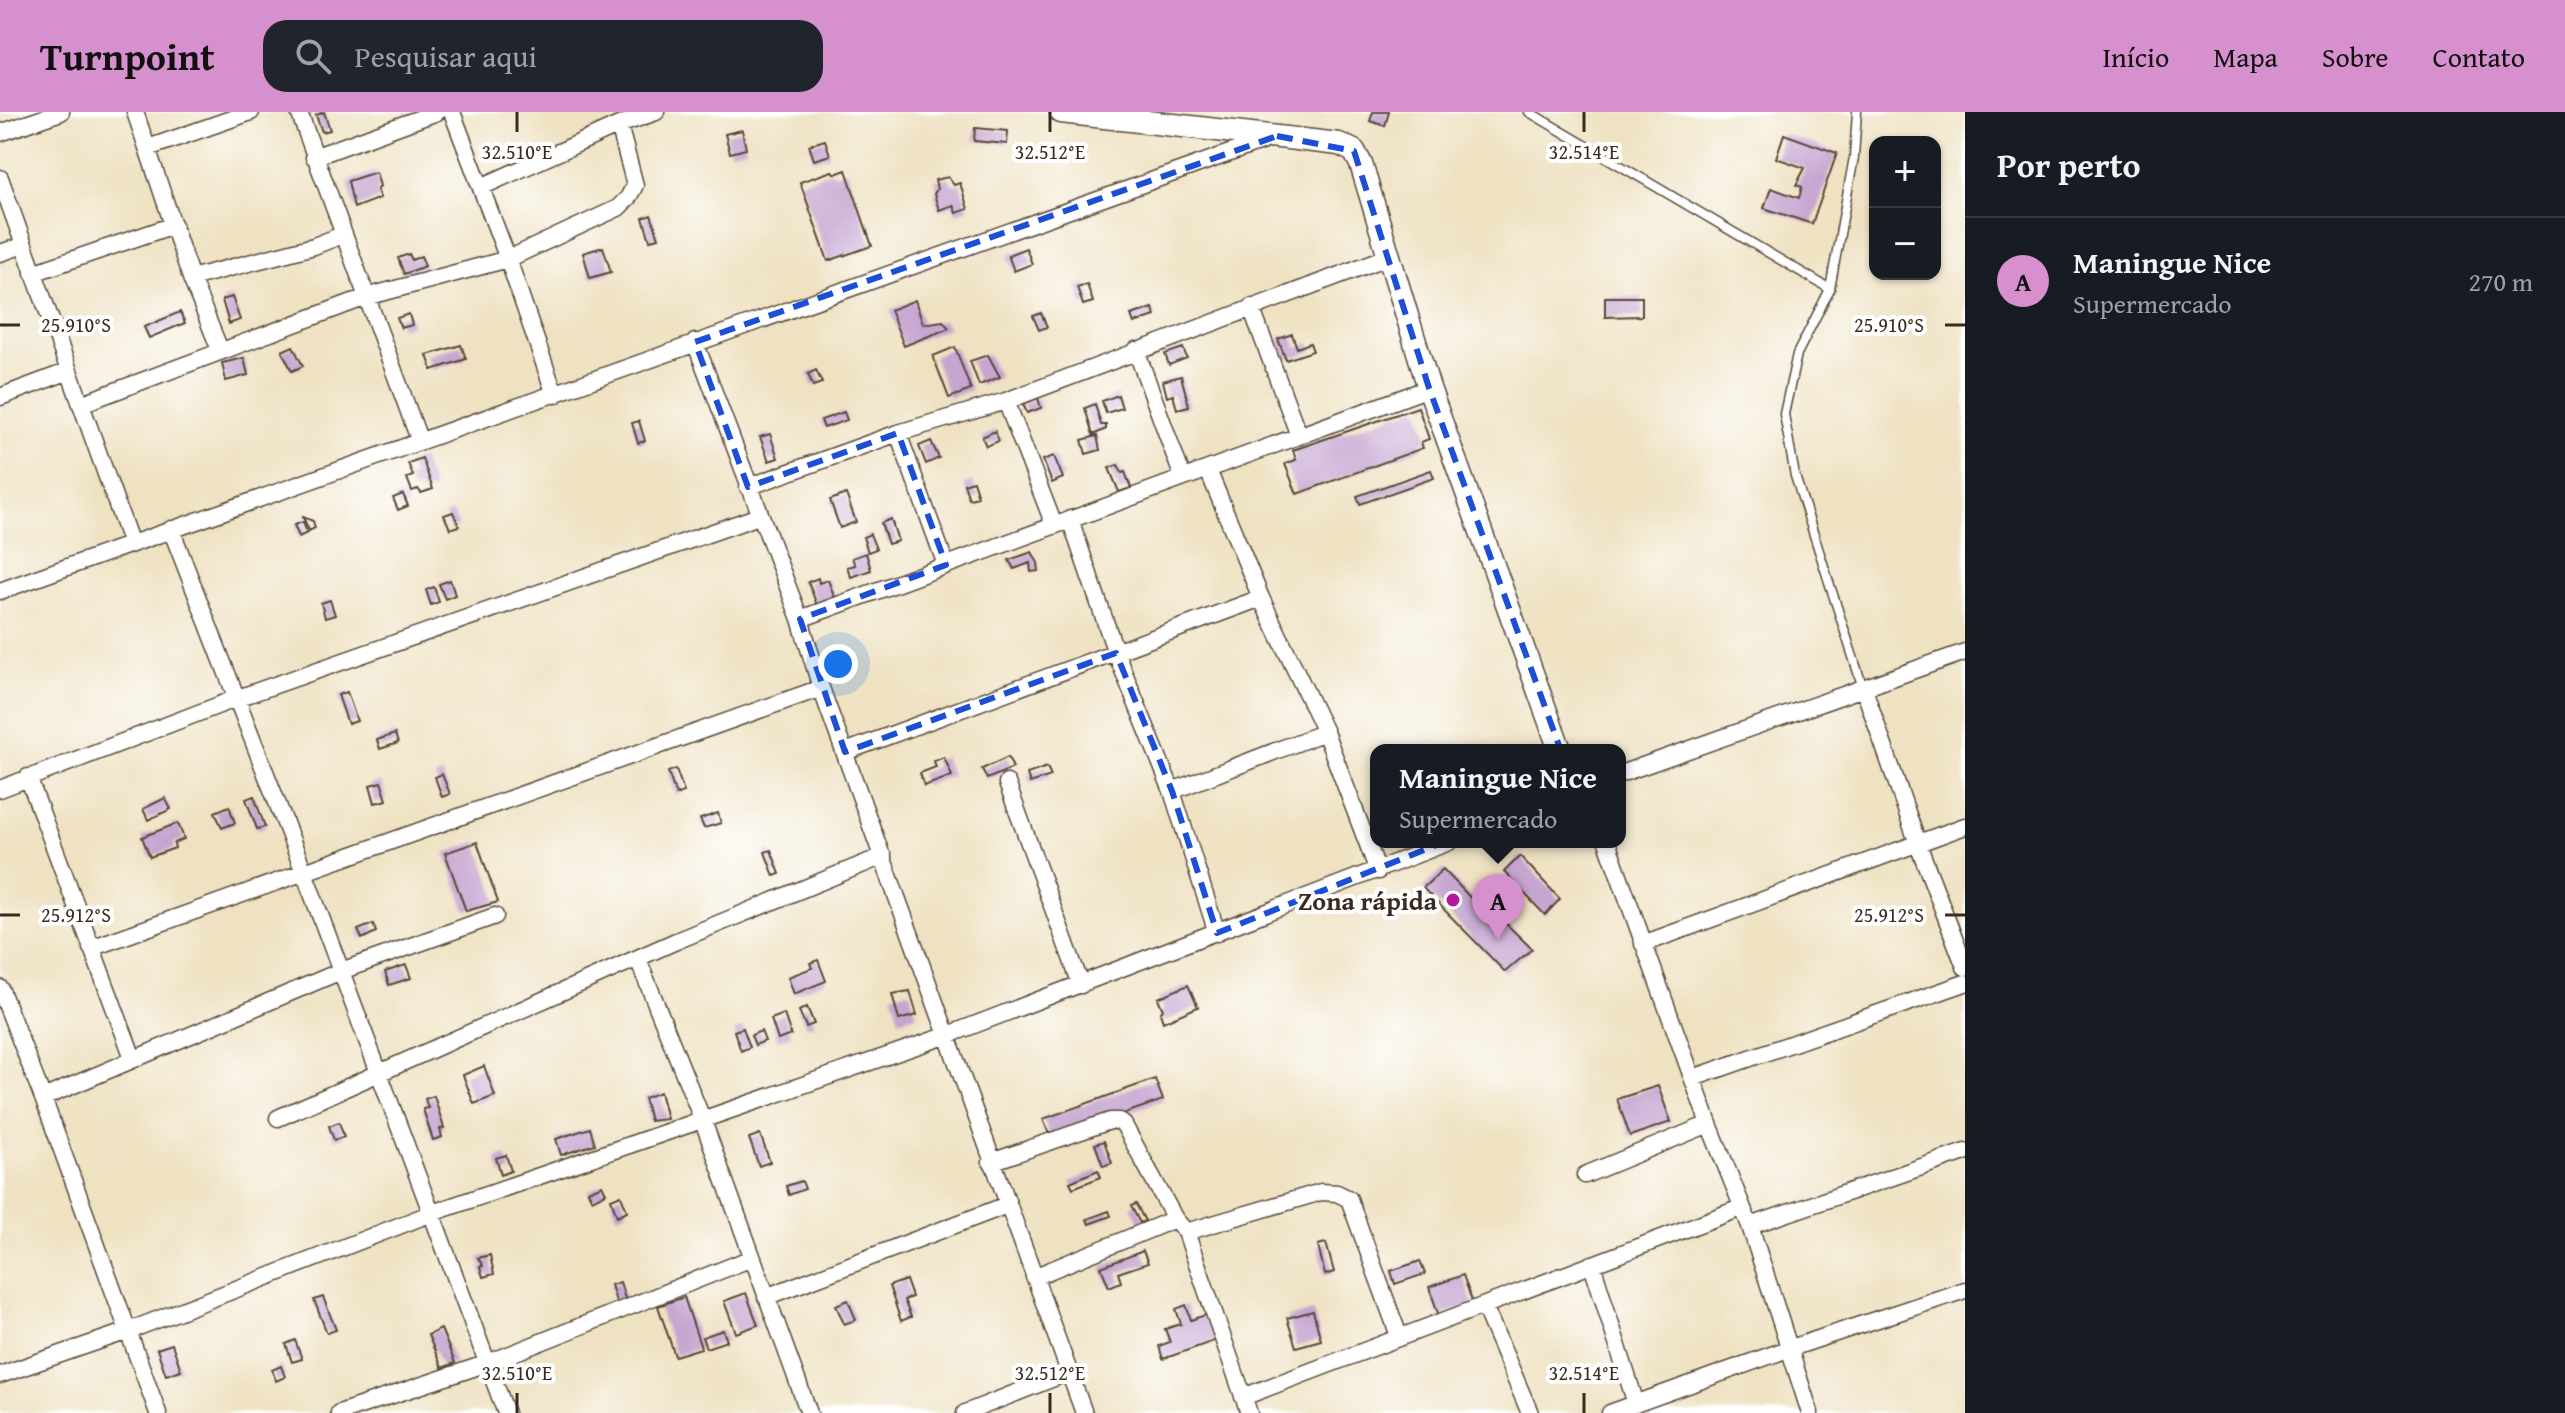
<!DOCTYPE html>
<html lang="pt">
<meta charset="utf-8">
<style>
body{margin:0;font-family:"Gentium Book Plus",serif;background:#20242c;color:#f1f3f6}
.controls{position:absolute;right:24px;top:24px;display:grid;overflow:hidden;border-radius:16px;box-shadow:0 2px 6px #0004}
.controls button{width:72px;height:72px;display:grid;place-items:center;padding:0;border:0;border-bottom:2px solid #363941;background:#171b24;color:#f1f3f6;font:40px sans-serif}
.you{position:absolute;left:838px;top:552px;width:28px;height:28px;margin:-20px;border:6px solid #fff;border-radius:50%;background:#1a73e8;box-shadow:0 0 0 12px #1a73e833}
.badge{display:grid;place-items:center;width:52px;height:52px;border-radius:50%;background:#d690ce;color:#111;font-size:26px;font-weight:700}
.pin{position:absolute;translate:-50% -66px;filter:drop-shadow(0 2px 4px #0008)}
.pin::after{content:'';position:absolute;top:42px;width:28px;height:24px;background:inherit;clip-path:polygon(0 0,100% 0,50% 100%)}
.popup{position:absolute;left:1370px;top:632px;width:256px;height:104px;box-sizing:border-box;display:grid;place-content:center;border-radius:16px;background:#171b24;filter:drop-shadow(0 2px 6px #0005);font-size:26px;white-space:nowrap;color:#9ea1a6}
.popup b{font-size:30px;color:#f1f3f6}
.popup::after{content:'';position:absolute;left:50%;top:100%;margin-left:-16px;border:16px solid transparent;border-top-color:#171b24}
.list{margin:0;padding:0;list-style:none}
h2{display:flex;justify-content:space-between;align-items:center;height:104px;margin:0;padding:0 32px;font-size:34px}
h2 small{font-size:26px;font-weight:400;color:#9ea1a6}
.list li{display:grid;grid-template-columns:52px 1fr auto;gap:24px;align-items:center;box-sizing:border-box;height:128px;padding:0 32px;border-top:2px solid #363941}
.list b{display:block;font-size:30px;white-space:nowrap}
.list p{margin:0;font-size:26px;white-space:nowrap;color:#9ea1a6}
.list em{font-size:26px;font-style:normal;color:#9ea1a6}
.icon{flex:none;width:44px;height:44px;fill:none;stroke:currentColor;stroke-width:2;stroke-linecap:round;stroke-linejoin:round}
.map{position:relative;flex:none;width:1965px;height:1301px;overflow:hidden}
header{display:flex;align-items:center;gap:48px;box-sizing:border-box;height:112px;padding:0 40px;background:#d690ce;color:#111}
header strong{font-size:38px}
nav{display:flex;gap:44px;margin-inline-start:auto;font-size:28px}
.search{width:560px;height:72px;background:#20242c;display:flex;align-items:center;gap:20px;box-sizing:border-box;padding:0 28px;border-radius:24px;color:#9ea1a6;font-size:30px}
main{display:flex}
aside{flex:1;background:#171b24}
.map>svg:first-child{display:block}
</style>
<header>
<strong>Turnpoint</strong>
<div class="search"><svg class="icon" aria-label="search" viewBox="0 0 24 24"><circle cx="10" cy="10" r="6"/><path d="M15 15l6 6"/></svg>Pesquisar aqui</div>
<nav><a>Início</a><a>Mapa</a><a>Sobre</a><a>Contato</a></nav>
</header>
<main>
<div class="map">
<svg width="1965" height="1301" viewBox="0 0 1965 1301">
<rect width="100%" height="100%" fill="#fff"/>
<filter id="ink" filterUnits="userSpaceOnUse"><feTurbulence type="fractalNoise" baseFrequency=".0125" numOctaves="2"/><feDisplacementMap in="SourceGraphic" scale="16" xChannelSelector="R" yChannelSelector="G"/><feConvolveMatrix kernelMatrix="1 2 1 2 8 2 1 2 1" color-interpolation-filters="sRGB"/></filter>
<filter id="wash" filterUnits="userSpaceOnUse"><feTurbulence type="fractalNoise" baseFrequency=".006" numOctaves="4" result="noise"/><feDisplacementMap in="SourceGraphic" scale="32" xChannelSelector="R" yChannelSelector="G"/><feGaussianBlur stdDeviation="1.8" result="paint"/><feColorMatrix in="noise" values="0 0 0 0 0 0 0 0 0 0 0 0 0 0 0 0 0 1.4 0 .05"/><feComposite in="paint" operator="in"/></filter>
<g filter="url(#wash)">
<rect width="100%" height="100%" fill="#efe2c3"/>
<g id="blocks">
<path fill="#c6a5d0" d="M324,0L330,18L322,20L316,3Z
M1373,0H1389L1385,14L1370,9Z
M975,16L1008,19L1007,32L974,29Z
M742,18L746,37L730,41L725,22Z
M1784,22L1837,41L1812,112L1764,96L1771,76L1799,86L1802,75L1796,73L1805,56L1776,46Z
M825,28L830,43L814,48L809,33Z
M846,58L872,134L828,149L800,70L832,59L835,62Z
M376,60L380,74L377,78L380,86L354,96L348,69Z
M948,65L954,73L960,71L968,97L956,101L953,93L939,98L934,82L937,77L935,68Z
M651,103L659,126L650,128L643,106Z
M603,135L611,160L590,166L583,141Z
M1026,136L1032,152L1014,159L1008,143Z
M409,142L412,148L421,144L425,154L404,162L398,146Z
M1087,172L1093,190L1083,193L1077,175Z
M232,185L240,208L229,212L222,188Z
M1605,185H1642V204L1605,205Z
M915,188L923,212L943,209L949,216L904,234L890,198Z
M1153,196L1155,204L1134,211L1131,203Z
M180,200L185,211L149,226L144,215Z
M1041,201L1047,215L1039,218L1033,204Z
M409,202L412,213L401,216L397,206Z
M1292,222L1297,236L1310,231L1313,239L1286,248L1278,227Z
M461,233L466,247L432,258L427,243Z
M293,234L303,254L292,259L282,239Z
M955,235L971,278L949,286L933,244Z
M1183,236L1187,246L1169,253L1165,242Z
M988,243L1000,265L979,273L970,249Z
M244,246L248,263L226,269L222,251Z
M816,258L822,271L813,274L808,262Z
M1181,264L1189,294L1177,297L1173,283L1167,285L1163,269Z
M1118,283L1122,296L1106,301L1102,289Z
M1038,286L1041,296L1027,301L1023,292Z
M1095,292L1101,313H1106V317L1093,323L1085,296Z
M1418,295L1429,327L1421,330L1423,336L1297,382L1285,352L1296,348L1293,338Z
M844,300L847,308L824,316L821,308Z
M639,309L645,329L638,331L632,311Z
M995,319L999,329L986,334L982,325Z
M770,322L778,346L769,349L760,325Z
M1097,324L1100,338L1086,342L1082,328Z
M931,329L939,346L926,352L919,334Z
M1054,344L1063,366L1052,371L1043,348Z
M422,346L433,377L421,381L418,377L412,379L407,366L413,364L408,351Z
M1118,353L1122,361L1125,360L1131,376L1119,380L1109,356Z
M1431,358L1434,366L1360,392L1357,384Z
M973,369L978,385L969,387L964,372Z
M403,382L408,394L398,398L393,386Z
M846,382L856,410L840,416L830,388Z
M453,400L459,414L450,417L444,403Z
M303,405L313,409L315,416L309,419Z
M891,407L898,429L888,432L881,411Z
M303,410L307,421L299,425L294,413Z
M870,422L876,437L868,440L863,425Z
M1032,440L1038,451L1039,459L1031,460L1030,451L1014,457L1009,448Z
M866,441L871,458L851,465L847,455L855,453L852,446Z
M818,466L819,471L828,468L835,486L817,493L808,470Z
M450,468L455,483L445,487L439,472Z
M434,475L439,490L431,493L426,478Z
M330,488L335,503L325,506L321,491Z
M347,580L357,609L348,612L338,583Z
M395,622L398,631L380,637L377,628Z
M944,645L952,664L924,674L920,661L936,655L934,649Z
M1008,645L1013,656L987,667L982,657Z
M1047,655L1051,664L1030,671L1027,662Z
M676,657L684,680L676,683L668,660Z
M442,662L450,682L442,685L435,665Z
M381,670L387,688L375,691L370,673Z
M254,684L265,715L257,717L246,687Z
M165,686L171,697L148,708L143,697Z
M229,694L235,711L222,716L215,700Z
M718,701L721,711L704,716L700,707Z
M178,711L184,727L174,731L175,736L150,745L142,725Z
M477,730L498,790L466,799L445,741Z
M771,738L780,762L774,764L765,740Z
M1520,744L1560,787L1545,803L1504,760Z
M1443,757L1484,800L1489,795L1532,837L1505,860L1423,776Z
M373,812L376,820L362,827L358,818Z
M818,848L826,869L794,882L788,865L812,856L810,851Z
M406,853L411,866L389,873L385,860Z
M1188,873L1198,895L1163,910L1160,901L1163,898L1158,886Z
M910,879L917,903L899,908L892,882Z
M807,895L814,912L806,915L799,899Z
M784,902L791,923L778,928L771,907Z
M743,916L750,935L741,939L734,919Z
M761,919L765,929L755,933L751,923Z
M484,954L495,984L474,992L463,963Z
M1155,967L1163,988L1051,1027L1043,1007Z
M1658,974L1671,1010L1630,1024L1617,987Z
M660,980L667,1007L650,1009L644,986Z
M434,984L444,1016L440,1017L442,1025L433,1028L423,997L428,996L425,987Z
M339,1010L344,1025L334,1028L329,1014Z
M590,1016L595,1032L561,1043L556,1027Z
M760,1022L770,1050L759,1054L749,1026Z
M1104,1029L1112,1051L1103,1054L1095,1032Z
M506,1043L511,1059L501,1063L496,1046Z
M1098,1058L1101,1065L1073,1076L1070,1070Z
M802,1069L805,1077L789,1083L786,1074Z
M602,1073L606,1081L592,1088L588,1079Z
M621,1083L627,1099L617,1104L611,1087Z
M1136,1092L1145,1109L1140,1111L1131,1094Z
M1109,1099L1111,1104L1089,1112L1087,1107Z
M1326,1131L1334,1160L1325,1163L1318,1133Z
M1143,1139L1148,1151L1118,1161L1121,1170L1109,1175L1101,1155Z
M490,1143L494,1162L483,1165L480,1155L483,1154L478,1146Z
M1420,1149L1425,1162L1395,1172L1391,1159Z
M1463,1163L1473,1192L1439,1204L1429,1175Z
M906,1168L912,1185L904,1188L911,1205L901,1209L889,1174Z
M620,1170L626,1190L617,1193L611,1173Z
M746,1181L758,1213L736,1221L724,1189Z
M323,1185L336,1218L327,1221L314,1188Z
M684,1185L701,1236L675,1244L658,1194Z
M848,1188L856,1208L844,1212L836,1193Z
M1186,1193L1191,1208L1208,1202L1217,1228L1163,1247L1159,1234L1170,1230L1165,1217L1181,1212L1176,1197Z
M1313,1199L1321,1228L1296,1235L1287,1206Z
M441,1217L455,1251L442,1256L428,1223Z
M723,1218L727,1229L706,1236L702,1225Z
M295,1228L302,1247L292,1250L286,1232Z
M172,1232L181,1258L166,1263L157,1237Z
M281,1254L285,1265L276,1269L272,1258Z"/>
</g>
</g>
<g filter="url(#ink)">
<use href="#blocks" fill-opacity="0" stroke="#564637" stroke-width="2"/>
<g fill="none" stroke-linecap="round" stroke-linejoin="round">
<defs>
<path id="service" d="M1529,0L1830,177
M1857,0L1854,45L1830,177L1797,242L1784,302L1795,364L1863,576"/>
<path id="minor" d="M135,0L191,166L220,238
M299,0L420,330
M452,0L508,147L555,283
M0,21L61,0
M148,36L251,0
M314,45L437,0
M0,66L131,432
M481,75L619,13
M0,141L24,133
M33,161L174,113
M191,166L314,134L342,123
M1251,195L1299,324
M695,230L800,507L821,576L1084,1301
M1136,238L1183,366
M0,285L69,259
M1006,289L1054,413
M81,292L366,185L508,147L618,96L628,86L635,73L619,13L656,0
M898,321L946,453
M1208,358L1261,486L1325,620L1378,759
M748,375L898,321L1006,289L1390,144
M1070,407L1116,541L1172,679L1217,821
M171,417L304,760L506,1301
M0,479L1272,26
M800,507L1429,276
M1864,577L1918,732L1965,855
M845,640L1261,486
M1620,662L1965,540
M28,665L133,946
M1007,671L1081,873
M0,677L235,587L759,404
M1172,679L1325,620
M1607,730L1709,1012L1750,1114L1810,1301
M1643,832L1965,714
M91,836L821,576
M638,847L703,1009L809,1301
M0,876L43,986L158,1301
M1693,966L1965,871
M43,986L341,859L495,804
M278,1006L676,829L883,744
M991,1050L1110,1009H1119L1124,1013L1175,1107
M1585,1063L1709,1012
M1750,1114L1965,1040
M1186,1120L1249,1301
M1592,1152L1636,1292
M1034,1165L1175,1107L1186,1120L1321,1080L1337,1081L1349,1087L1399,1224
M766,1185L1007,1093
M1484,1194L1530,1301
M0,1263L128,1219L432,1101L948,923L1449,730
M1243,1285L1741,1096
M339,1301L488,1251L752,1146
M965,1301L1069,1260
M1610,1301L1788,1237L1965,1178"/>
<path id="tertiary" d="M1061,0L1339,32L1354,39L1361,52L1429,276L1560,638"/>
</defs>
<use href="#service" stroke="#564637" stroke-width="11"/>
<use href="#minor" stroke="#564637" stroke-width="19"/>
<use href="#tertiary" stroke="#564637" stroke-width="25"/>
<use href="#service" stroke="#fff" stroke-width="8"/>
<use href="#minor" stroke="#fff" stroke-width="16"/>
<use href="#tertiary" stroke="#fff" stroke-width="22"/>
</g>
</g>
<path fill="none" stroke="#1d4ed8" stroke-width="6" stroke-dasharray="16 10" stroke-linejoin="round" d="M1277,24L1354,39L1429,276L1573,672L1586,673L1217,821L1172,679L1116,541L845,640L800,507L946,453L898,321L748,375L695,230Z"/>
<path fill="none" stroke="#3b2a1e" stroke-width="3" d="M517,0V20M1050,0V20M1584,0V20M0,213H20M1945,213H1965M0,803H20M1945,803H1965M517,1281V1301M1050,1281V1301M1584,1281V1301"/>
<circle fill="#b5179e" stroke="#fff" stroke-width="3" cx="1453" cy="788" r="8"/>
<g text-anchor="middle" dominant-baseline="central" stroke-width="8" stroke-linejoin="round" paint-order="stroke">
<g font-size="26" font-weight="bold" fill="#3b2a1e" stroke="#fff" text-anchor="end">
<text x="1437" y="788">Zona rápida</text>
</g>
</g>
<g font-size="20" text-anchor="middle" fill="#3b2a1e" stroke="#fff" stroke-width="8" stroke-linejoin="round" paint-order="stroke">
<text x="517" y="47">32.510°E</text>
<text x="1050" y="47">32.512°E</text>
<text x="1584" y="47">32.514°E</text>
<text x="76" y="220">25.910°S</text>
<text x="1889" y="220">25.910°S</text>
<text x="76" y="810">25.912°S</text>
<text x="1889" y="810">25.912°S</text>
<text x="517" y="1268">32.510°E</text>
<text x="1050" y="1268">32.512°E</text>
<text x="1584" y="1268">32.514°E</text>
</g>
</svg>
<div class="controls">
<button>+</button>
<button>−</button>
</div>
<div class="you"></div>
<div class="pin badge" style="left:1498px;top:828px">A</div>
<div class="popup"><b>Maningue Nice</b>Supermercado</div>
</div>
<aside>
<h2>Por perto<small></small></h2>
<ul class="list">
<li><span class="badge">A</span><div><b>Maningue Nice</b><p>Supermercado</p></div><em>270 m</em></li>
</ul>
</aside>
</main>
